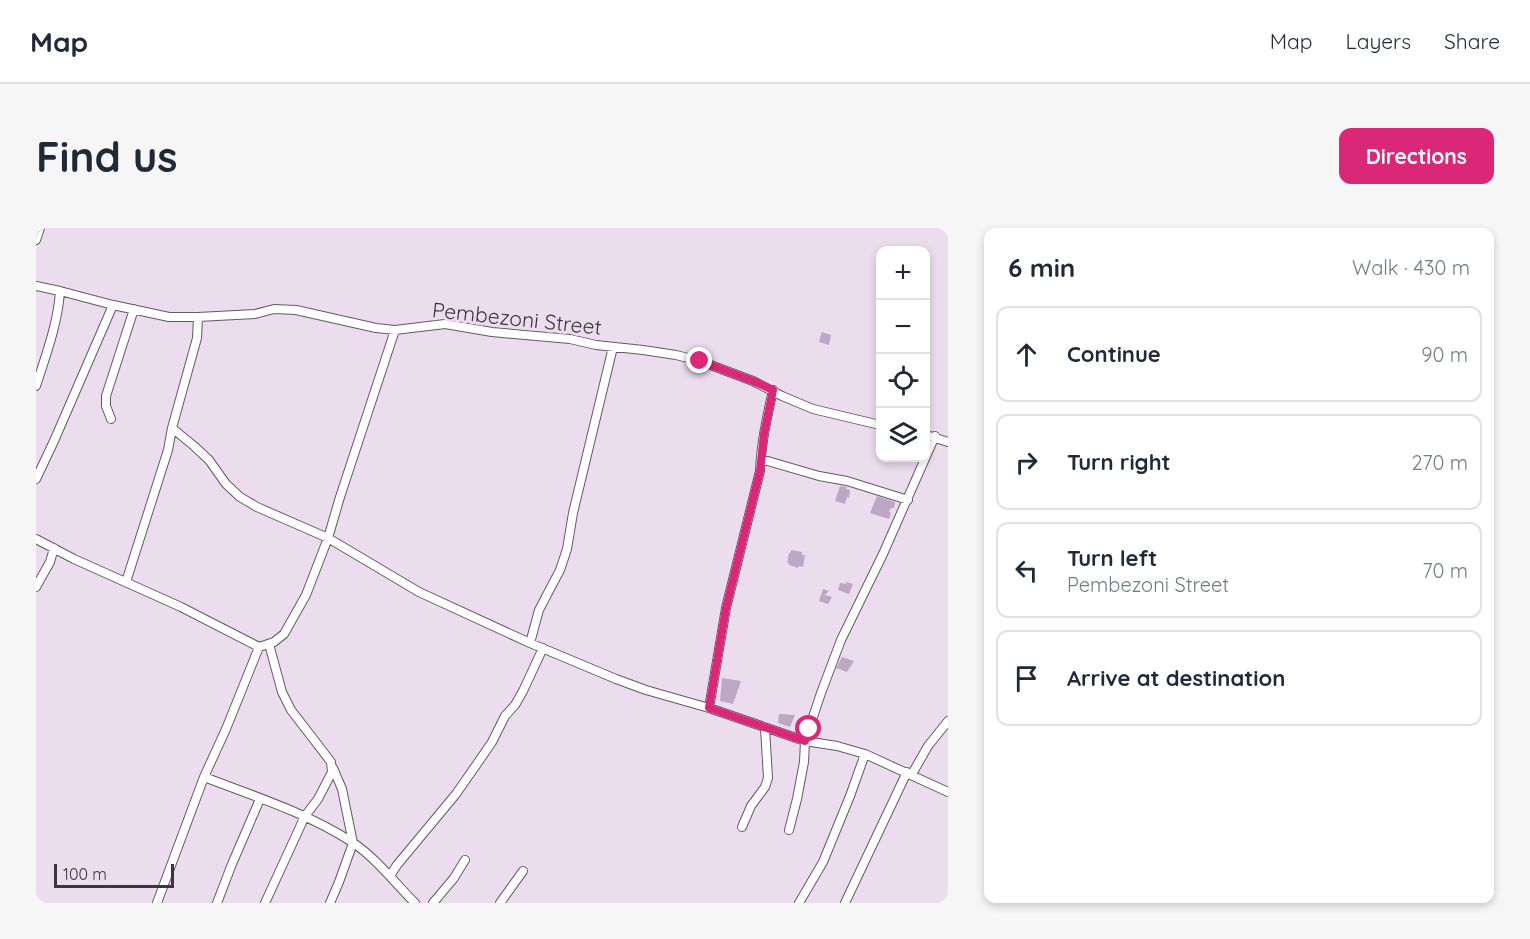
<!DOCTYPE html>
<meta charset="utf-8">
<style>
body{margin:0;font-family:Quicksand,sans-serif;background:#f6f6f7;color:#1f2937}
.controls{position:absolute;right:18px;top:18px;display:grid;overflow:hidden;border-radius:12px;box-shadow:0 3px 9px #0003}
.controls button{width:54px;height:54px;display:grid;place-items:center;padding:0;border:0;border-bottom:2px solid #e0e1e3;background:#fff;color:#1f2937;font:30px sans-serif}
.scale{position:absolute;left:18px;bottom:15px;width:120px;box-sizing:border-box;padding-left:6px;border:3px solid #3b353c;border-top:0;font-size:16px;line-height:21px;white-space:nowrap;color:#3b353c;-webkit-text-stroke:4px #ebdcee;paint-order:stroke}
.stop{position:absolute;width:18px;height:18px;margin:-14px;border:4px solid #db2777;border-radius:50%;background:#fff}
.stop.end{background:#db2777;border-color:#fff;box-shadow:0 2px 6px #0008}
.list{margin:0;padding:0;list-style:none}
h2{display:flex;justify-content:space-between;align-items:center;height:78px;margin:0;padding:0 24px;font-size:26px}
h2 small{font-size:20px;font-weight:400;color:#747a83}
.list li{display:grid;grid-template-columns:39px 1fr auto;gap:18px;align-items:center;box-sizing:border-box;height:96px;margin:0 12px 12px;padding:0 12px;border:2px solid #e0e1e3;border-radius:12px}
.list b{display:block;font-size:22px;white-space:nowrap}
.list p{margin:0;font-size:20px;white-space:nowrap;color:#747a83}
.list em{font-size:20px;font-style:normal;color:#747a83}
.icon{flex:none;width:33px;height:33px;fill:none;stroke:currentColor;stroke-width:2;stroke-linecap:round;stroke-linejoin:round}
.map{position:relative;flex:none;width:912px;height:675px;overflow:hidden;border-radius:12px}
header{display:flex;align-items:center;gap:36px;box-sizing:border-box;height:84px;padding:0 30px;background:#fff;border-bottom:2px solid #e0e1e3}
header strong{font-size:28px}
nav{display:flex;gap:33px;margin-inline-start:auto;font-size:21px}
.intro{display:flex;align-items:center;justify-content:space-between;box-sizing:border-box;height:144px;padding:0 36px}
h1{margin:0;font-size:42px}
.button{padding:15px 27px;border-radius:12px;background:#db2777;color:#fff;font-size:21px;font-weight:700}
main{display:flex;gap:36px;padding:0 36px}
aside{flex:1;background:#fff;border-radius:12px;box-shadow:0 3px 9px #0003}
.map>svg:first-child{display:block}
</style>
<header>
<strong>Map</strong>
<nav><a>Map</a><a>Layers</a><a>Share</a></nav>
</header>
<div class="intro"><h1>Find us</h1><a class="button">Directions</a></div>
<main>
<div class="map">
<svg width="912" height="675" viewBox="0 0 912 675">
<rect width="100%" height="100%" fill="#ebdcee"/>
<path fill="#bea7c4" d="M786,104L795,107L793,117L783,114Z
M804,258L811,259L810,261L814,262L813,270L811,269L809,276L799,273Z
M841,268L859,274L858,280H855L853,284L855,285L853,291L834,285Z
M755,322L766,324V327H769L767,339L763,338L762,340L753,337V335H751L753,325L755,324Z
M810,354L817,356L813,366L802,362L804,355L810,356Z
M787,361L793,363L789,367L796,369L792,376L783,373Z
M806,429L818,433L811,444L800,440Z
M686,450L705,453L697,476L684,473Z
M743,486L759,487L754,499L742,495Z"/>
<g fill="none" stroke-linecap="round" stroke-linejoin="round">
<defs>
<path id="minor" d="M0,12L4,0
M0,58L24,63L77,77L133,89H162L219,86L238,81L260,82L340,100L359,102L409,96L456,104L534,111L560,117L607,122L640,127L664,133L717,153L746,168L777,181L844,197
M0,158C10,127 22,95 24,63
M75,191L70,178V168L98,81
M136,200L158,218L173,232L190,256L204,269L221,279L292,310L383,364L494,415L580,451L610,462L673,480L769,513L801,518L829,526L912,564
M890,207L912,214
M725,231L783,248L811,253L872,272
M0,251L18,213L77,77
M0,311L38,331L145,379L223,419
M90,354L132,222L136,200L161,110L162,89
M0,359L14,334L18,320
M494,415L503,382L524,342L531,321L537,285L577,119
M673,480L690,380L724,243C725,216 731,189 737,162
M876,546L892,518L912,493
M168,549C218,568 271,585 316,614C340,630 359,655 379,675
M706,599L715,578L729,559L732,550L729,500
M753,602L761,571L768,534L769,513L785,465L805,412L847,326L899,208
M354,648L361,637L420,566L443,533L456,514L469,488L479,477L487,463L507,420
M121,675L168,549L190,501L223,419L238,414L248,406L270,367L292,310L304,269L359,102
M181,675L196,636L224,571
M229,675L269,588L282,571L296,544L295,534L255,482L246,464L233,416
M294,675L303,654L317,615L306,561L297,540
M397,675L418,650L429,632
M464,675L487,643
M763,675L787,634L814,568L829,526
M809,675L871,544"/>
</defs>
<use href="#minor" stroke="#645867" stroke-width="10"/>
<use href="#minor" stroke="#fff" stroke-width="8"/>
</g>
<g fill="none" stroke-linecap="round" stroke-linejoin="round">
<path stroke="#db2777" stroke-width="8" d="M664,133L717,153L737,162L728,206L724,243L690,380L673,480L769,513L773,501"/>
</g>
<g text-anchor="middle" dominant-baseline="central" stroke-width="6" stroke-linejoin="round" paint-order="stroke">
<g font-size="21" fill="#3b353c" stroke="#ebdcee">
<text transform="translate(481 90) rotate(6)">Pembezoni Street</text>
</g>
</g>
</svg>
<div class="controls">
<button>+</button>
<button>−</button>
<button><svg class="icon" aria-label="locate" viewBox="0 0 24 24"><circle cx="12" cy="12" r="6"/><path d="M12 2v4M12 18v4M2 12h4M18 12h4"/></svg></button>
<button><svg class="icon" aria-label="layers" viewBox="0 0 24 24"><path d="M12 4l9 5-9 5-9-5zM3 14l9 5 9-5"/></svg></button>
</div>
<div class="scale">100 m</div>
<div class="stop" style="left:773px;top:501px"></div>
<div class="stop end" style="left:664px;top:133px"></div>
</div>
<aside>
<h2>6 min<small>Walk · 430 m</small></h2>
<ul class="list">
<li><svg class="icon" aria-label="ahead" viewBox="0 0 24 24"><path d="M12 20V5M6 11l6-6 6 6"/></svg><div><b>Continue</b></div><em>90 m</em></li>
<li><svg class="icon" aria-label="right" viewBox="0 0 24 24"><path d="M7 20v-9h11M14 6l5 5-5 5"/></svg><div><b>Turn right</b></div><em>270 m</em></li>
<li><svg class="icon" aria-label="left" viewBox="0 0 24 24"><path d="M17 20v-9H6M10 6l-5 5 5 5"/></svg><div><b>Turn left</b><p>Pembezoni Street</p></div><em>70 m</em></li>
<li><svg class="icon" aria-label="arrive" viewBox="0 0 24 24"><path d="M6 21V4h12l-3 4 3 4H6"/></svg><div><b>Arrive at destination</b></div></li>
</ul>
</aside>
</main>
